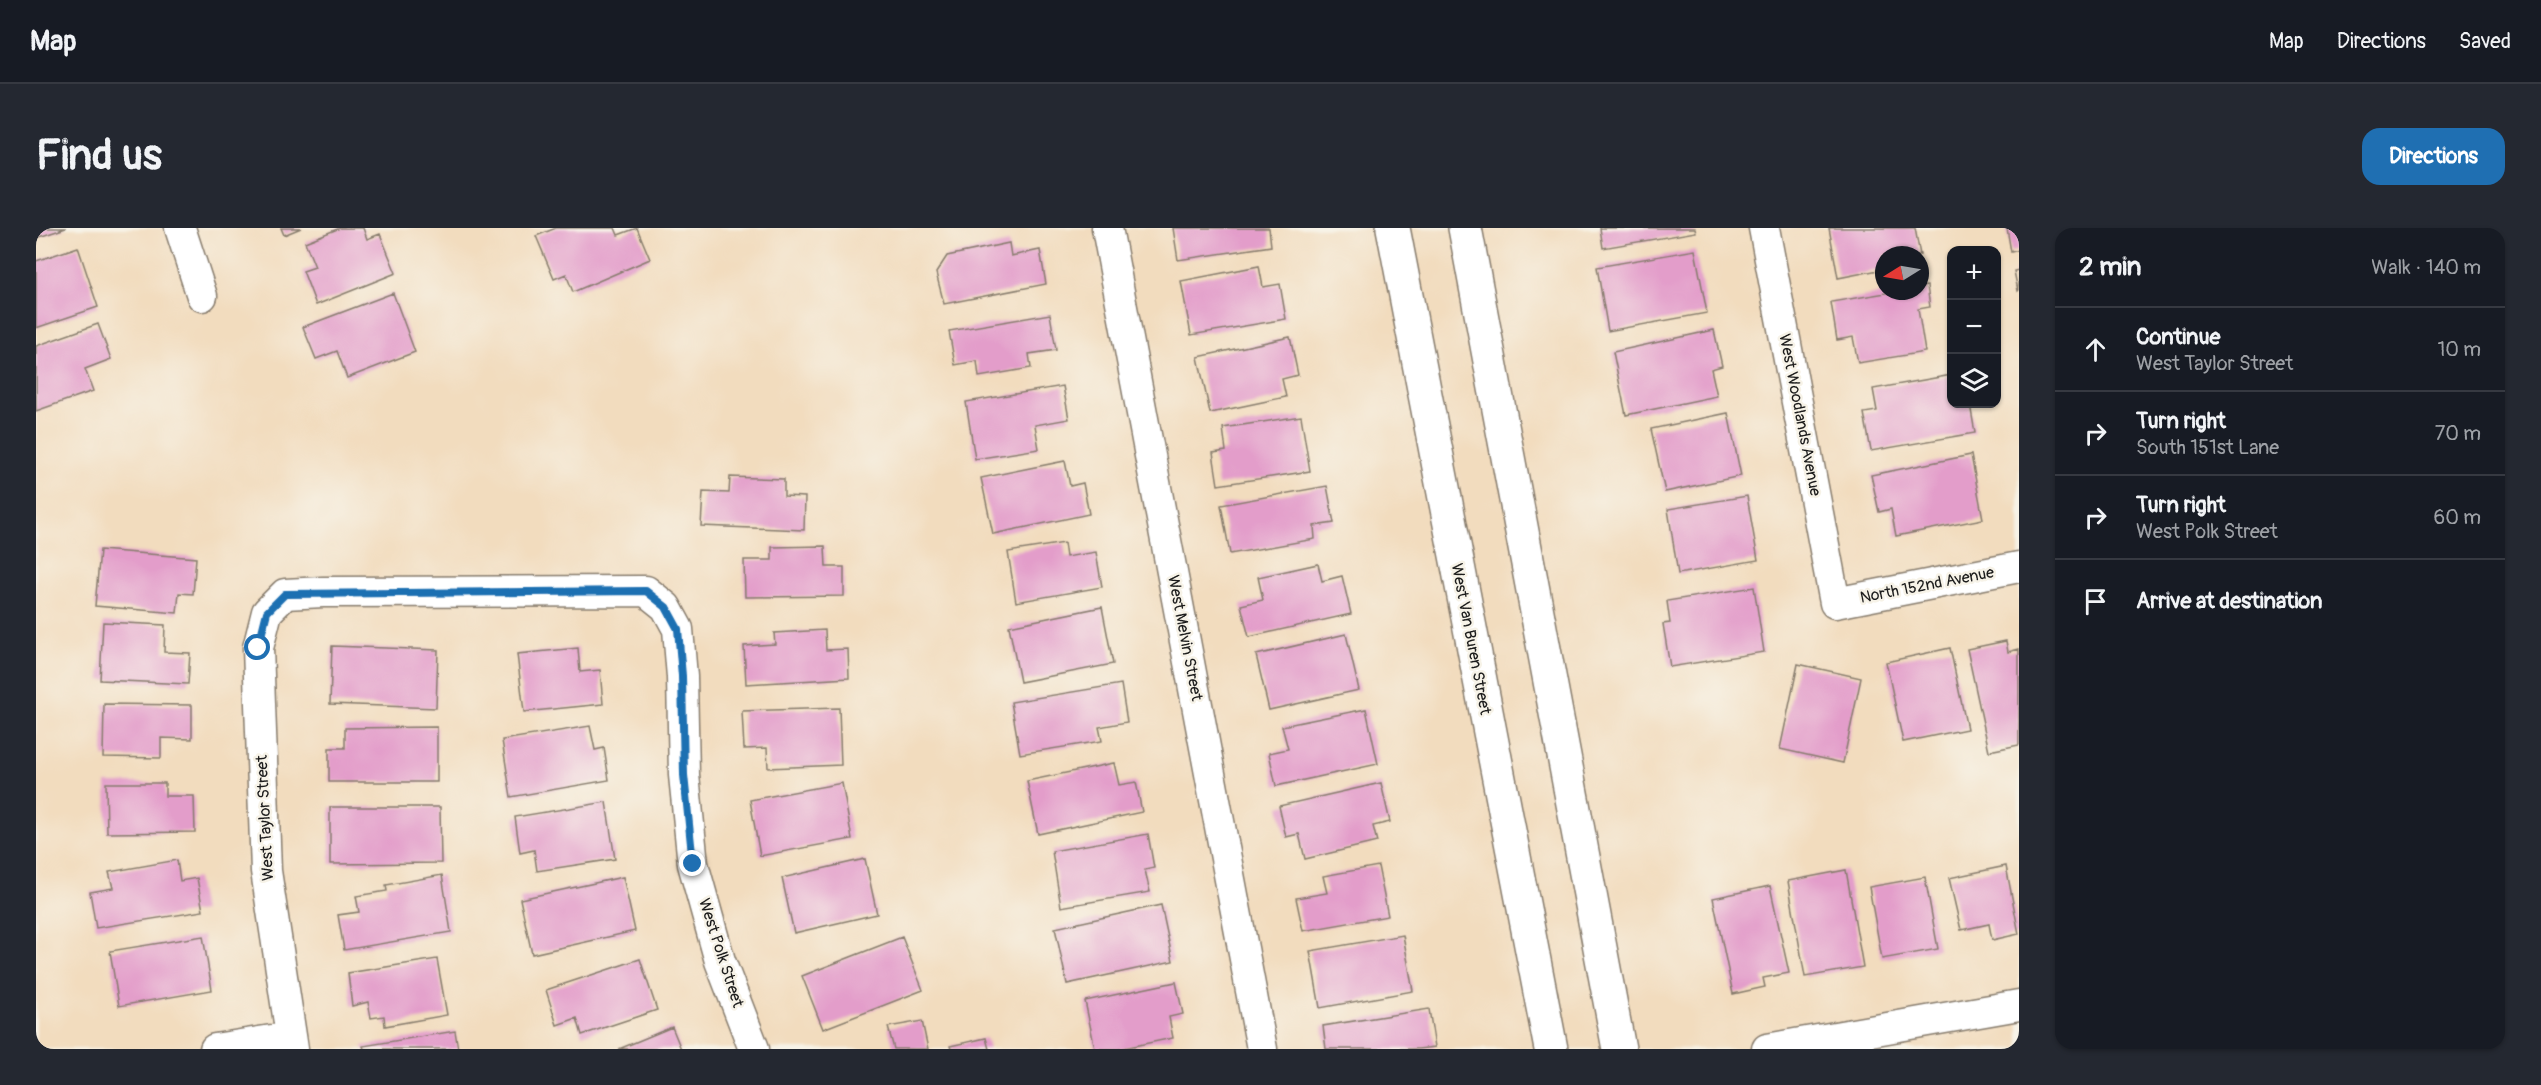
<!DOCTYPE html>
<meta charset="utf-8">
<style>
body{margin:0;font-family:Pangolin,sans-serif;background:#242831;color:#f1f3f6}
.controls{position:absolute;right:18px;top:18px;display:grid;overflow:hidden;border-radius:12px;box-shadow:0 2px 4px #0004}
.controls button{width:54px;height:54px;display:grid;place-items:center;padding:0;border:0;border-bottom:2px solid #363941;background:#171b24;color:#f1f3f6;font:30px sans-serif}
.compass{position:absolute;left:1839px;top:18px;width:54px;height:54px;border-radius:50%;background:#171b24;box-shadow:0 2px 4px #0004;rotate:259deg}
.stop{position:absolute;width:18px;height:18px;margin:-14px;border:4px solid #1f6fb2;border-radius:50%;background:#fff}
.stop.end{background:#1f6fb2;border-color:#fff;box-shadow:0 2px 6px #0008}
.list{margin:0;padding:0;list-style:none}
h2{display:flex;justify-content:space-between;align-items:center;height:78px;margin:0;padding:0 24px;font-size:26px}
h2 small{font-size:20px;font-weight:400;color:#9ea1a6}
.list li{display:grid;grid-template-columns:39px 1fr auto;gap:18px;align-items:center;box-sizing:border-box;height:84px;padding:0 24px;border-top:2px solid #363941}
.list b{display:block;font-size:22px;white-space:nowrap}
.list p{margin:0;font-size:20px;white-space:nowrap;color:#9ea1a6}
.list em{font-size:20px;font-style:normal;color:#9ea1a6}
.icon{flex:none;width:33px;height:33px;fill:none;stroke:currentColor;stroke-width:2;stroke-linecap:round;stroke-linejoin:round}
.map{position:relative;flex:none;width:1983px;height:821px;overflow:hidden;border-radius:18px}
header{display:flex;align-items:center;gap:36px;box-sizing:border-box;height:84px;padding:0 30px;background:#171b24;border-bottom:2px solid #363941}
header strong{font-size:28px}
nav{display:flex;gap:33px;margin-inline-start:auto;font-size:21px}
.intro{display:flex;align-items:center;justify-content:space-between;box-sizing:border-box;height:144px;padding:0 36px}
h1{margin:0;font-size:42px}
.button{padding:15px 27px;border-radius:18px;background:#1f6fb2;color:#fff;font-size:21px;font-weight:700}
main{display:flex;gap:36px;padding:0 36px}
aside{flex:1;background:#171b24;border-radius:18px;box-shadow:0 2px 4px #0004}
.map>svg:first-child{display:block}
</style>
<header>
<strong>Map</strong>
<nav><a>Map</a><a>Directions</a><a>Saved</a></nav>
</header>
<div class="intro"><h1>Find us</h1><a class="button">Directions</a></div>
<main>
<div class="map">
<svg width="1983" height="821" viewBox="0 0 1983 821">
<rect width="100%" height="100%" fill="#f7f3e8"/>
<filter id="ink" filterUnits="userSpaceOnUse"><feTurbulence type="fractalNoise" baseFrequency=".0167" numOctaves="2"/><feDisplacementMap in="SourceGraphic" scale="12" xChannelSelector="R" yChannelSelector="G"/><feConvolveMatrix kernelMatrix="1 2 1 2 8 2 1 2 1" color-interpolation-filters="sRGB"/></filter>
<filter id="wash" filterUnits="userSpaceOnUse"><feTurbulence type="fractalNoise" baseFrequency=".008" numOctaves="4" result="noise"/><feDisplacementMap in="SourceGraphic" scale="24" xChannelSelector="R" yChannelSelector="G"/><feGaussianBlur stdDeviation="1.35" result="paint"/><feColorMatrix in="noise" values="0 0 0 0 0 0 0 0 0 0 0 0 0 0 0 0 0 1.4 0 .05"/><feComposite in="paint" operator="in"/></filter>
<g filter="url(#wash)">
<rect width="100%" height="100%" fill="#f2dcbe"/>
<g id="blocks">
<path fill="#e39dca" d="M0,0H30L0,10Z
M245,0H265L248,7Z
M304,0H327L331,11L344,6L360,45L280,77L267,43L279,39L269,14Z
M520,0H579L582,7L601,0L614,31L537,64L530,46L518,51L500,8Z
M1137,0H1233L1235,18L1142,32Z
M1564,0H1659L1660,4L1567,20Z
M1793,0H1879L1884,27H1848V41L1802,50Z
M1971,0H1983V22L1975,24Z
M973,15L975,28L1004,22L1010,56L908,76L900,45L911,28Z
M42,19L62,79L0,100V33Z
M1659,22L1671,85L1572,103L1561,39Z
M1223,38L1227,59L1244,56L1250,91L1155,107L1145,53Z
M1983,42V62L1982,63L1978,43Z
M1891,58L1894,79L1882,81L1889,124L1822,135L1817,109L1801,112L1795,74L1862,63H1884V59Z
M357,65L379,124L311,150L301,123L280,131L267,99Z
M1014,86L1020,122L993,126L995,140L943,149L941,133L919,137L913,103Z
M62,96L75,131L49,141L57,163L0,183V118Z
M1678,102L1686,138L1675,141L1681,168L1590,187L1577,124Z
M1254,109L1262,147L1246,151L1250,169L1174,185L1162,129Z
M1916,147V176H1934L1939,205L1835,223L1828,185L1841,183L1837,161Z
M1027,158L1033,191L999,197L1003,221L939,231L930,174Z
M1692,185L1705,248L1629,264L1615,201Z
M1265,188L1274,243L1182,257L1177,225L1190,223L1187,200Z
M1935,227L1947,291L1860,308L1855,281L1843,284L1835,247Z
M1029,233L1034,258L1047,255L1053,286L957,306L945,250Z
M694,249L748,251V268L769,269L768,302L665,298L667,264L693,265Z
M1291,258L1298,295L1278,298L1279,311L1194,326L1185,277Z
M1711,268L1722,332L1642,346L1632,281Z
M1028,315L1030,329L1060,324L1066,359L980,374L972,324Z
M789,318L790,339H808V368L709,369L708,332H736V319Z
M64,322L160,330L157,366L143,365L141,385L59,378Z
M1282,336L1286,353L1306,348L1315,386L1213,409L1205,377L1227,372L1222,349Z
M1718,359L1728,424L1634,439L1627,396L1634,395L1631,373Z
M1066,379L1077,436L984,454L973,398Z
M67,394L129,397L128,424L154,425L152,456L64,452Z
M789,402L790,422L812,421L813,450L710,456L708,418L739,416L738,405Z
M1310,406L1323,462L1233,482L1220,427Z
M1970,413L1972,424L1983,421V517L1953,523L1931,421Z
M296,418L402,422L400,480L294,476Z
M542,420L544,444L564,442L567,476L488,484L481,426Z
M1914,420L1931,501L1867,514L1850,434Z
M1762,436L1825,450L1807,535L1744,521Z
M1085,456L1091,494L1063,499L1066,513L984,526L975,474Z
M68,476L156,477V511L125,510V530L67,529Z
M803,480L805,537L732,540L731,520L708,521L706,483Z
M1330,481L1342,536L1240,558L1233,525L1252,521L1246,498Z
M554,498L559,522L568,520L573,552L475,569L466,512Z
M401,499V554H293V520H309V500Z
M1078,535L1083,557L1100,554L1106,584L1002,606L991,553Z
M70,555H129V568H158L159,604L71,605Z
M806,555L816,611L724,628L714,572Z
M1345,555L1354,594L1337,598L1341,614L1269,631L1263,606L1250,609L1243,578Z
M570,574L579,631L501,643L498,622L484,625L479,589Z
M294,579H404L405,635L294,636Z
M1112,606L1118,640L1109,642L1114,664L1025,679L1016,623Z
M829,631L841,686L758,705L746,650Z
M141,632L144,653L161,650L167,683L60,700L54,664L77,660L73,644Z
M1342,638L1352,688L1267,703L1260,670L1291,665L1287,648Z
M1970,638L1983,706L1956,712L1953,696L1925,702L1913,650Z
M1810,642L1827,739L1769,749L1752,653Z
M406,647L415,704L308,722L302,687L323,684L320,668L351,663L350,657Z
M587,649L599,703L496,726L484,671Z
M1889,649L1902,721L1846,731L1833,659Z
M1734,658L1753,745L1727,750L1729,759L1697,766L1677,670Z
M1125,677L1137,733L1031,756L1019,700Z
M1367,707L1377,763L1284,780L1274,723Z
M167,708L176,762L83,778L74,723Z
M866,709L887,762L787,801L766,748Z
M401,731L411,787L349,798L348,788L335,790L332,774L316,778L312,745Z
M604,731L621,782L546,807L541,790L521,797L510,762Z
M1140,754L1147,786L1133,789L1137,810L1083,821H1059L1049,773Z
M1393,781L1399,819L1382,821H1290L1287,798Z
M886,793L892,821H858L852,799Z
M636,799L645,821H583Z
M419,803L422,821H328L327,818Z
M950,810L953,821H915L914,818Z"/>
</g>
</g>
<g filter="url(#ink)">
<use href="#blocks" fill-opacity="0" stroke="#877c6d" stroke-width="1.5"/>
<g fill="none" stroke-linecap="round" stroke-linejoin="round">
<defs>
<path id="street" d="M144,0L166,68
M1071,0L1226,821
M1728,0L1799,375L1983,339
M179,821L255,809
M257,821L230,643L222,420L231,384L249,366L287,364L610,363L630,379L642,401L646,449L648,547L657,636L684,733L718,821
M1731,821L1983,777"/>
<path id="primary" d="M1357,0L1515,821
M1429,0L1583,821"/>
</defs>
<use href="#street" stroke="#877c6d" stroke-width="33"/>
<use href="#primary" stroke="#877c6d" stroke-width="36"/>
<use href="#street" stroke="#fff" stroke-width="30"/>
<use href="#primary" stroke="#fff" stroke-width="33"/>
</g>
</g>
<g fill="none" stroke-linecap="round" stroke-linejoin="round" filter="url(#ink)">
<path stroke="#1f6fb2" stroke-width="8" d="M222,420L231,384L249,366L610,363L630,379L642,401L646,448L648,547L657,636"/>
</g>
<g text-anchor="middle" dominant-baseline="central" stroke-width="5" stroke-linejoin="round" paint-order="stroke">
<g font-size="16" fill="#1c1c1c" stroke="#f7f3e8">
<text transform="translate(1764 187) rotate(79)">West Woodlands Avenue</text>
<text transform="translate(1891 357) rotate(-11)">North 152nd Avenue</text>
<text transform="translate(1149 410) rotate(79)">West Melvin Street</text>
<text transform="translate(1435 411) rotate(79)">West Van Buren Street</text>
<text transform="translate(229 590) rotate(-93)">West Taylor Street</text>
<text transform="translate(685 725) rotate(72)">West Polk Street</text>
</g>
</g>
</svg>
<div class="controls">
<button>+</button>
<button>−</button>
<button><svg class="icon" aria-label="layers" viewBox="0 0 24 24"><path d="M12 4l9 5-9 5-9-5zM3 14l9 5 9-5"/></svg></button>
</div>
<svg class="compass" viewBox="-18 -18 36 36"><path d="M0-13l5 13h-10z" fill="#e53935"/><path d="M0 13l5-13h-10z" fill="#9ea1a6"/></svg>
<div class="stop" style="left:222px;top:420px"></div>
<div class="stop end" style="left:657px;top:636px"></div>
</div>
<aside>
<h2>2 min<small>Walk · 140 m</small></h2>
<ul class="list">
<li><svg class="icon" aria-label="ahead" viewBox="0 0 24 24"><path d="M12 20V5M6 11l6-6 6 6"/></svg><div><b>Continue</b><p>West Taylor Street</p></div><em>10 m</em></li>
<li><svg class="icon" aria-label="right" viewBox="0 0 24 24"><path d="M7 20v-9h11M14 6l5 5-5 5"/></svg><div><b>Turn right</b><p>South 151st Lane</p></div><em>70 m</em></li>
<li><svg class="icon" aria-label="right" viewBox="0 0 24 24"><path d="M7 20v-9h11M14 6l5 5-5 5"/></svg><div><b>Turn right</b><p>West Polk Street</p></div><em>60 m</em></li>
<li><svg class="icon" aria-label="arrive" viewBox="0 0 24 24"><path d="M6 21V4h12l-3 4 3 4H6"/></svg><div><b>Arrive at destination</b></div></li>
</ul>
</aside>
</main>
